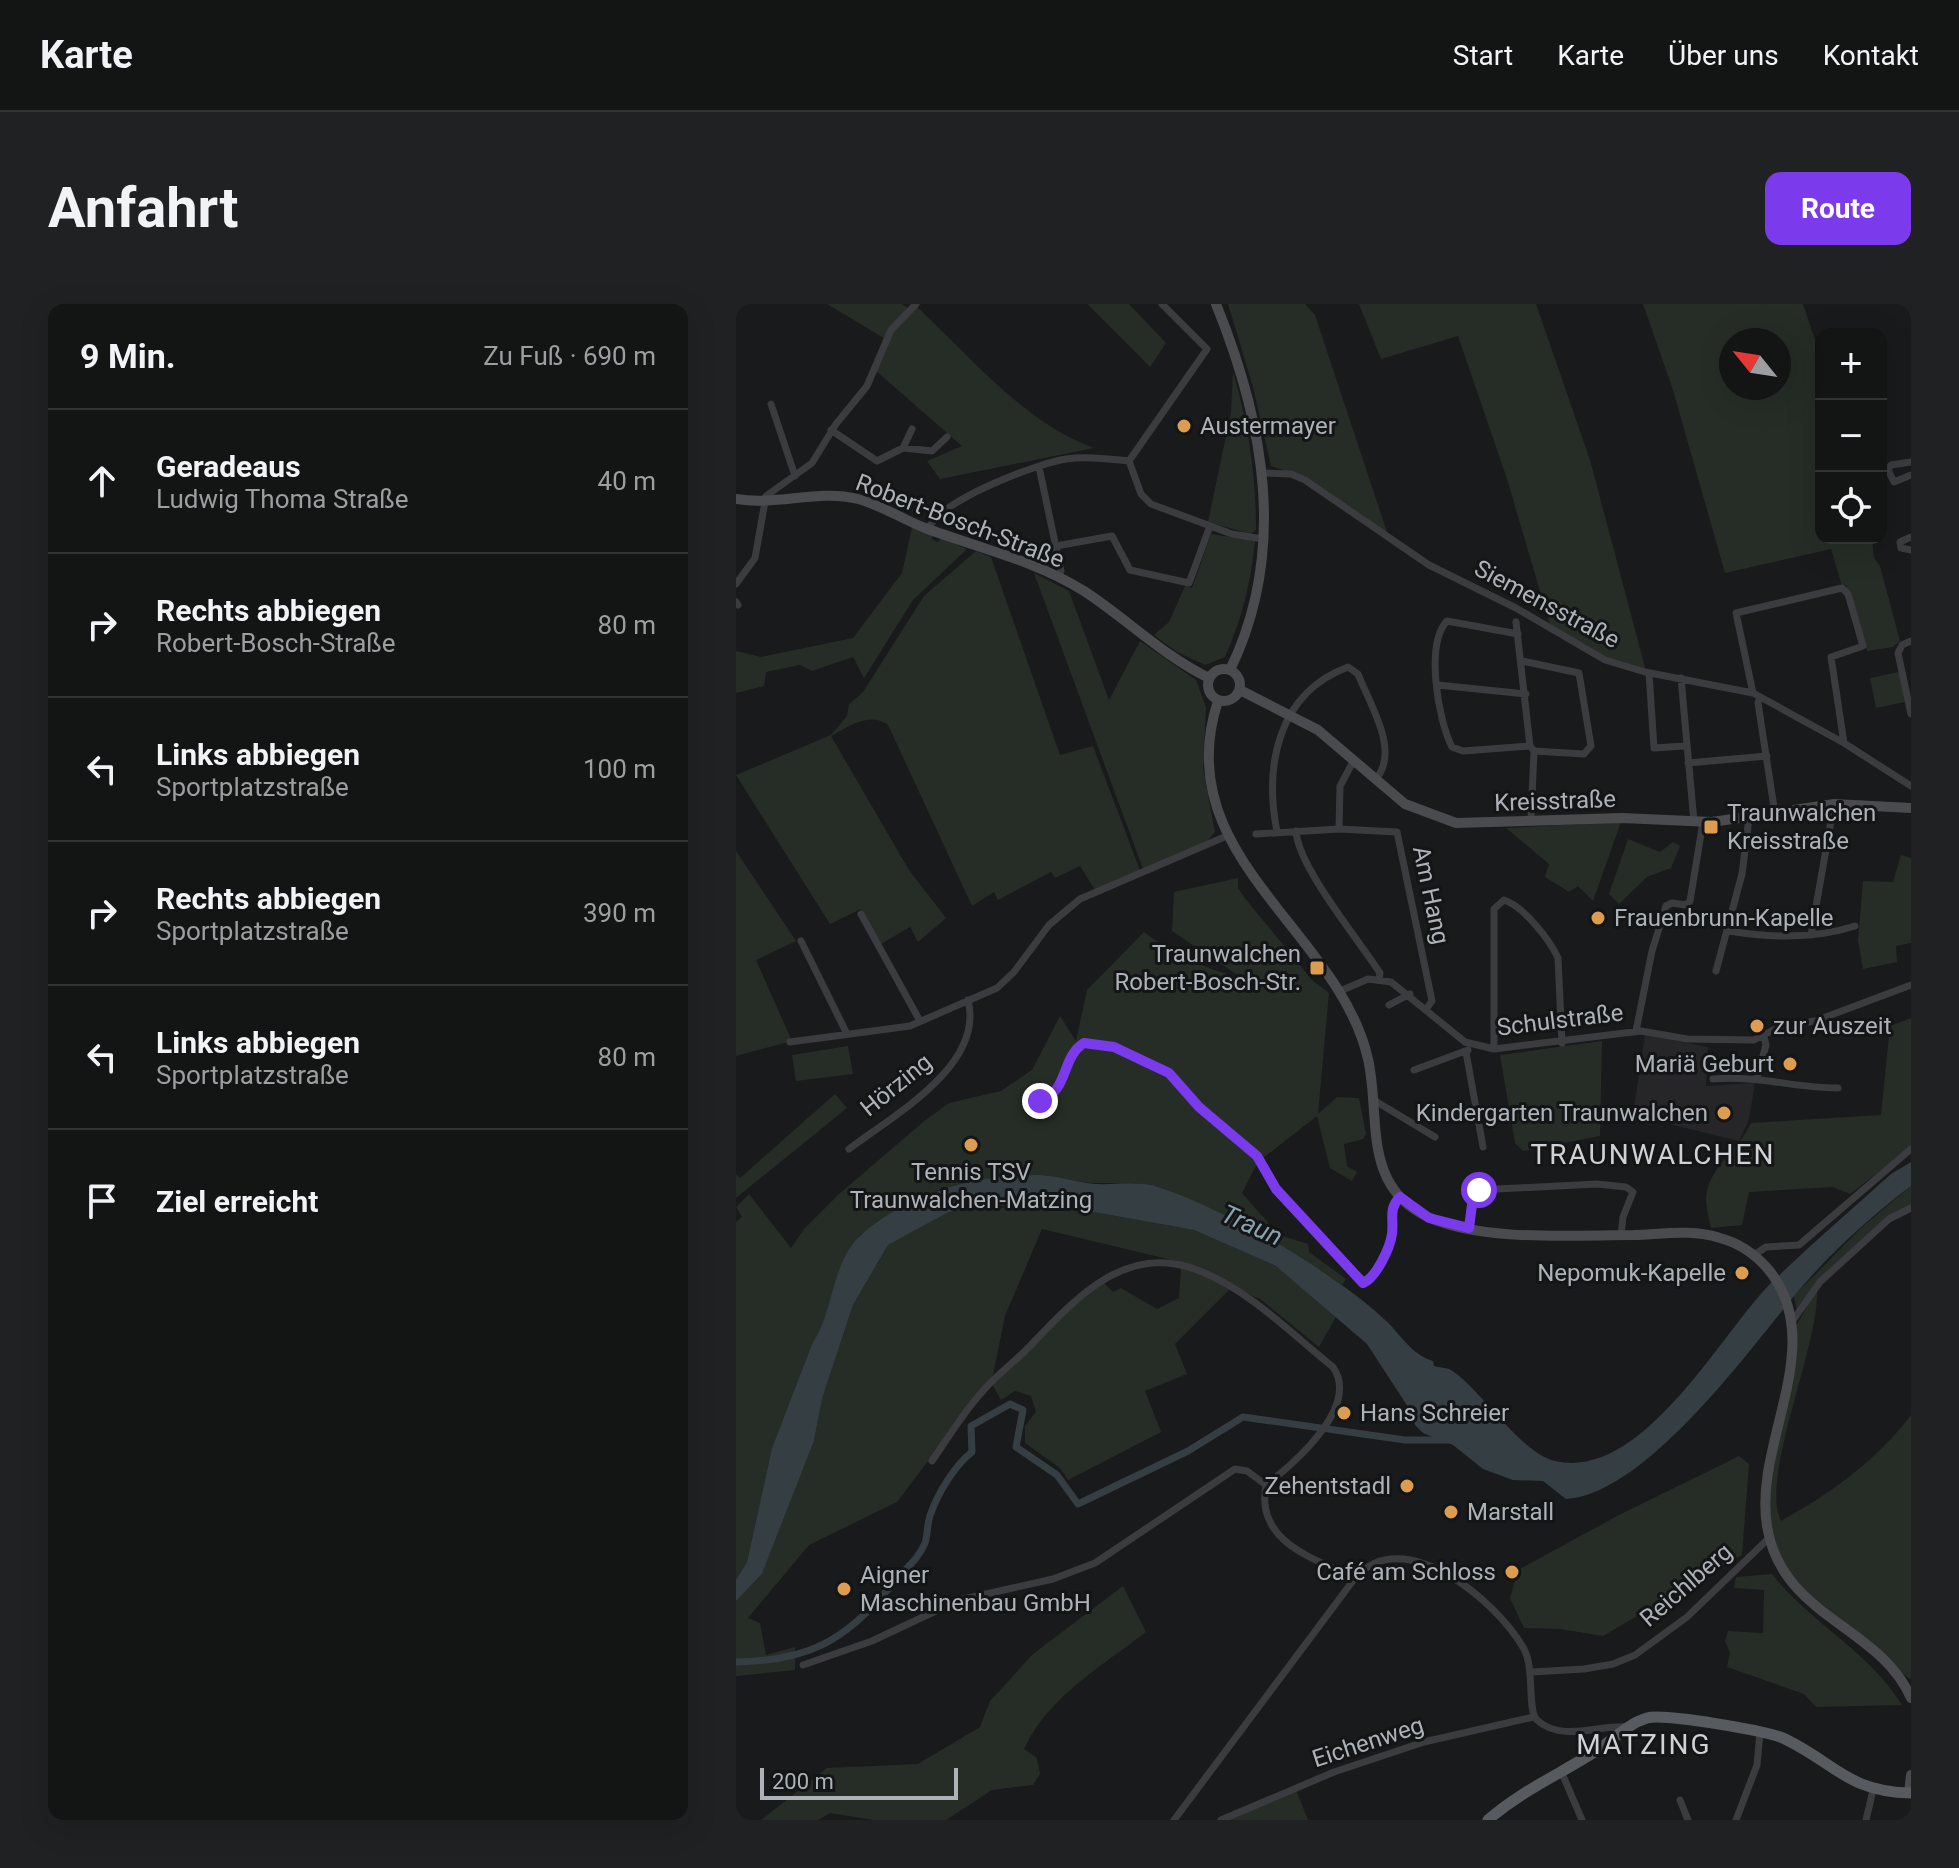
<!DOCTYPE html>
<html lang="de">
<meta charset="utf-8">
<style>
body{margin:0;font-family:Roboto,sans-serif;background:#202122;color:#f1f3f6}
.controls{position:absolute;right:24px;top:24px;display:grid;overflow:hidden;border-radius:16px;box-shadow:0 8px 32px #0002}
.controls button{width:72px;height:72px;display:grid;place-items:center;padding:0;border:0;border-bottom:2px solid #323334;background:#131414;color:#f1f3f6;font:40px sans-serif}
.compass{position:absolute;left:983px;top:24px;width:72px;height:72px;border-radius:50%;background:#131414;box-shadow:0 8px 32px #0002;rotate:300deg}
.scale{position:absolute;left:24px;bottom:20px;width:198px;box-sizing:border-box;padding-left:8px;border:4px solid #adb2b9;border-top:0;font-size:22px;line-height:28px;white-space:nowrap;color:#adb2b9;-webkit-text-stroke:6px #141516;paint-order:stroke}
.stop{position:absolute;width:24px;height:24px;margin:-18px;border:6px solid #7c3aed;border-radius:50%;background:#fff}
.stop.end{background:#7c3aed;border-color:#fff;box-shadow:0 2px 8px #0008}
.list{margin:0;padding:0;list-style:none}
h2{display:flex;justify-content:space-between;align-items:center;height:104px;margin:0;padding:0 32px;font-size:34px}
h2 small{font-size:26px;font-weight:400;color:#9d9ea0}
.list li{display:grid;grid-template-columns:52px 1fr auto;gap:24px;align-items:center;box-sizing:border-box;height:144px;padding:0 32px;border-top:2px solid #323334}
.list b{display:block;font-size:30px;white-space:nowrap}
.list p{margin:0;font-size:26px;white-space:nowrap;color:#9d9ea0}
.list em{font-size:26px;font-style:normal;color:#9d9ea0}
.icon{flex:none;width:44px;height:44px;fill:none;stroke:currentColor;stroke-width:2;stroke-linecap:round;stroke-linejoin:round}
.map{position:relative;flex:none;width:1175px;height:1516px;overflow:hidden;border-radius:16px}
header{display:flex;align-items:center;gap:48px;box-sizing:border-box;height:112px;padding:0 40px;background:#131414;border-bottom:2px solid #323334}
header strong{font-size:38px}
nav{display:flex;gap:44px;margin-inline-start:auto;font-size:28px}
.intro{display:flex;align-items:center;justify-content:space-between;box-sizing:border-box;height:192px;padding:0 48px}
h1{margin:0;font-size:56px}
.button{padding:20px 36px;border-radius:16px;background:#7c3aed;color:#fff;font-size:28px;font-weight:700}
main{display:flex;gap:48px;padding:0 48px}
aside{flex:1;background:#131414;border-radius:16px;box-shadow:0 8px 32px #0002}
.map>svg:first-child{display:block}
</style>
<header>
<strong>Karte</strong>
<nav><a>Start</a><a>Karte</a><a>Über uns</a><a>Kontakt</a></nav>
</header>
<div class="intro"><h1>Anfahrt</h1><a class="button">Route</a></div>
<main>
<aside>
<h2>9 Min.<small>Zu Fuß · 690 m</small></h2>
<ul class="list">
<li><svg class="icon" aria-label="ahead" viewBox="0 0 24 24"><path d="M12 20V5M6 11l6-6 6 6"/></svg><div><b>Geradeaus</b><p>Ludwig Thoma Straße</p></div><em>40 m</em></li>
<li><svg class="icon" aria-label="right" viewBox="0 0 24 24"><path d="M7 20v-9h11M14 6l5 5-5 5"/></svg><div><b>Rechts abbiegen</b><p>Robert-Bosch-Straße</p></div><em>80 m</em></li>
<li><svg class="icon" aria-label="left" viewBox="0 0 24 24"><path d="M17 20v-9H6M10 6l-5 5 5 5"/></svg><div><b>Links abbiegen</b><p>Sportplatzstraße</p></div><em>100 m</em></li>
<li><svg class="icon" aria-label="right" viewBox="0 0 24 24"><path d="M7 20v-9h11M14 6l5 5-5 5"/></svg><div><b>Rechts abbiegen</b><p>Sportplatzstraße</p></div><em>390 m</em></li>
<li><svg class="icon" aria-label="left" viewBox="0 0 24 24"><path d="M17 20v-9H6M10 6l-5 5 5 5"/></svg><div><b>Links abbiegen</b><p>Sportplatzstraße</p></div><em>80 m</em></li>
<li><svg class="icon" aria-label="arrive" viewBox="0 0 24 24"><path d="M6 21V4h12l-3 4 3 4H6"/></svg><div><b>Ziel erreicht</b></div></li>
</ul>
</aside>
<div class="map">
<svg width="1175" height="1516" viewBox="0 0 1175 1516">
<rect width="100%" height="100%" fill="#191a1b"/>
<path fill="#262628" d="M909,731L972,743L970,782L1019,779L1013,815L1003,837L917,816L914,821L896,816Z"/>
<path fill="#262d26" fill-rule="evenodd" d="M91,0H166L175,6L180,2C234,52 288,119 358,144L204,175L191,157L226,142L140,67L151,36Z
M351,0H393L430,39L414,63Z
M492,0H569L579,11L652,231L574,175L535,162L517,83Z
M623,0H800L854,156L910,367L879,358L814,321L771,175L722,32L645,55Z
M907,0H1067L1085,54V234H1136L1138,254L1144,262L1164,337L1157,343L1131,347L1110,281L1106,282L1095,245L989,269L937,86ZM995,36H1043V84H995Z
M497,68C513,122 520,171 520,226L515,230L472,218L495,108Z
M176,223L197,231L196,235L202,238L205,234L231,245L177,296L128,374L117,353L76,367L64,361L30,368L28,382L0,389V347L25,353L117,334L166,269Z
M475,230L519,237C515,278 506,315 489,353L469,361L441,348L418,331L433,318L449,282L456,284Z
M240,247L255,253L324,451L357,442L405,569L359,586L344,562L319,574L315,568L262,596L258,588L236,602L152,421C134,407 112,423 95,432L173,566L210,614L182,638L174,623L145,640L125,605L94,620L0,471L95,431L111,412L113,400L127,388L188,292Z
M298,269L333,287L373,396L404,337L460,376L470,403L467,465L479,528L467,542L407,565Z
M1163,368L1169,398L1140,404L1134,374Z
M885,518L857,597L842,582L833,588L809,573L813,560L770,524Z
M892,535L924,548L937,538L944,542L935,564L911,573L883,600L873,590Z
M0,547L60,637L20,656L56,737L0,752Z
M1165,551L1175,554V639L1160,642L1161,658L1127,665L1122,636L1127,577L1157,578Z
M502,574V584L508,593L576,676L593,689L582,810L601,793L623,794L630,830L627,835L608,840L611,862L621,868L616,877L594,864L581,812L522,858L506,889L543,931L572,940L573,948L610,975L606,981L517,925L423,883L399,879H355L296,871L202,886L124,931L109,954L84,1029L76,1040L36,1144L11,1258L0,1276V918L6,913L0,903L13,890L55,944L68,925L103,890L187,818L213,799L265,787L296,766L324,712L340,737L351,686L408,628C436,649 471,666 506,674L436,627L438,588Z
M1175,714V843L1114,890L1097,883L1013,888L1006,921L975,924C973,914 968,897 971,887C977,860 1004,844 1015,819L1145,811L1154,722Z
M866,737L864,832L787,847L779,839L764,751Z
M112,742L117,770L60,777L56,751Z
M99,790L111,804L0,894V870L4,874Z
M1175,882V902L1093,967L1061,1008L1058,992L1126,923Z
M313,900L458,926L540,962L601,1011L583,1043L524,995L471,971L494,985L439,1040L451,1070L409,1087L425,1128L332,1176L324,1164L289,1139V1122L300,1108L295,1092L279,1087L265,1096L256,1080L278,1062L322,1013L367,978L377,988L385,984L421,1005L443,994L445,964L465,968L440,957L306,925L269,1012L257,1071L161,1198L73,1241L12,1314L24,1319L30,1351L59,1343V1366L0,1372V1297L26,1270L78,1137L86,1095L117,1001L152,941L213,908Z
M1081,985C1084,1041 1023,1174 1045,1217C1094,1190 1141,1156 1175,1111V1375C1163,1370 1157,1358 1148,1350C1092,1305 1039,1281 1031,1201L1060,1022Z
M1003,1152L1013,1160L1006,1251L867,1332L824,1325L788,1324L774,1294L782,1266L881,1212Z
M1036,1270C1074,1319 1133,1347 1166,1401L1080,1403L1068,1390L991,1363L994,1349L989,1337L992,1327L1027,1329L1028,1286L998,1284L1000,1273Z
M387,1282L410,1328C366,1362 312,1393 288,1445L301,1454L304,1470L297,1481L256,1486L210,1516H137L94,1509L82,1516H25L91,1464L182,1460L244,1423L254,1397L297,1350Z
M560,1486L572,1516H488Z"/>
<path fill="#353e43" d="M1175,858V882C1134,913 1092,951 1059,991C1010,1050 909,1190 830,1195L807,1177L777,1176L747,1165L717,1141L687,1129L679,1121L674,1106L631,1040L540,962L458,926L313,900L255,902L213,908L152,941L117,1001L86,1095L78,1137L26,1270L0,1297V1276L11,1258L36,1144L76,1040C98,1009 95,958 125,931C171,890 237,871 299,871C319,871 338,878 359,880C381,881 403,876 425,884C472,900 534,933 575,960C600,977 626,994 648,1015C665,1030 674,1050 697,1057L698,1062C703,1064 710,1063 715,1066C745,1085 783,1148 819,1157C906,1177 983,1032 1034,980C1073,942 1115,906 1155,870Z"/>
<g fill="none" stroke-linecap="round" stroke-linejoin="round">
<path stroke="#353e43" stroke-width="7" d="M0,1358C72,1357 109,1337 154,1283C165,1268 182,1257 189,1239C192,1230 191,1218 195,1209C202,1189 219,1161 236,1148L235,1122L274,1100L287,1106L280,1143L321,1171L342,1200L452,1147L507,1113L669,1136H713"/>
<path stroke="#3b3c40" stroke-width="7" d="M35,100L59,172
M95,126L141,157L167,144L196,147L211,133
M167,144L176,125
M393,157L471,45L426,0
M1175,158L1155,161L1152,166L1158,178L1175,171
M303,163L325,267L323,273
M528,169L555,170L569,176L693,261L780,304L869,356L909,368L1017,389L1108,439L1175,482
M192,225C205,196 299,160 330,155C352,152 372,155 393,157L405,190L415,200L496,230L527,235
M1175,233L1164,238L1165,244L1175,246
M320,242L376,232L394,266L453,279L474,222
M0,280L19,254L30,192L76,159L100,120L131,82L155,26L180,0
M0,298L2,301
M780,318L794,442L798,447L795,515
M782,330L711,317C689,340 702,416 716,443L727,447L794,442
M1175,337L1166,341L1162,349L1175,410
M786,357L843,369L855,442L848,450L798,447
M913,369L918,444L949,442
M945,374L958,518
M702,381L790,390
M1017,389L1000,309L1106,284L1112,290L1127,342L1095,353L1108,439
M1024,393L1022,399L1039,510
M952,459L1031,452
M603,525L604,482L618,456
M560,527C562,563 623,636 644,669L643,675
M541,528C528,461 542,389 612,363L622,370C634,401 665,448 639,476
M520,530L603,525L661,528L696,697L691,704
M125,610L184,717
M993,627C1035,634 1079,635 1119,622
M1075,631L1098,500
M65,637L111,730
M980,667L1006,570L1013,514
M602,688L632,675L655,678L729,738L758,745L905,727L951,735L1018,736L1043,723L1079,717L1175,681
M653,701L674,690
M900,727L916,647L930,602L936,599L950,601L954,597L967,518
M54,738L174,722L261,684L278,668L313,621L344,595L493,531
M758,745V605L768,596C787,602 814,636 822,654L826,739
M730,748L747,843
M678,766L732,746
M1021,774L1030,741L1028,733
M977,775C1019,771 1060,784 1102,784
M636,795L699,833
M300,799C336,786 323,754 348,739L378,743L433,769L463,803L521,852L540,885L627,979C640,974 654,944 656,930C658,914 652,905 664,893
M113,845C156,812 249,762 232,696
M733,924L737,893L743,886L861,880L890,883L897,888L887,913L885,931
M1018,951L1030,943L1063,941L1175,845
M1055,1019L1084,978L1153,915L1175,904
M196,1157C212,1134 227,1109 246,1088C260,1071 279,1058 294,1042C340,994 390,937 464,967C516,988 554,1029 597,1063C624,1102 560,1158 530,1181C519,1238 577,1254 619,1274
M67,1361L136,1337L223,1296L317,1275L359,1259L499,1165L511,1167L530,1181
M796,1368L848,1365L877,1360L899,1351L951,1313L1033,1234
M825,1467L846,1516
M944,1496L952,1516
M438,1516L619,1274C668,1218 762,1298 788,1345C799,1365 791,1408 801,1416C826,1439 865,1420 890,1423
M485,1516L598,1468L688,1438L797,1413
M1000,1516L1021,1461L1024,1428
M1130,1516L1137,1486"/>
<path stroke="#494b4f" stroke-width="10" d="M480,0C528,118 552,247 494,366
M0,195C41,202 82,185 122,195C145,201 166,215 189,224C243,244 298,256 348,287C391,315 426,351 473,374
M472 381a16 16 0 1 1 32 0a16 16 0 1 1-32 0Z
M504,386L582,426L669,500L720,519L886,514L976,518L1098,500L1175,504
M482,397C431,552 603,626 632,755C645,812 625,882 692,913C747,938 838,931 898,931C927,930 957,925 984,934C1003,939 1019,950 1032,965C1094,1040 1017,1139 1031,1222C1045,1313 1143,1321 1175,1394
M1173,1489L1175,1471"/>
<path stroke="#575a5e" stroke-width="11" d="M752,1516C785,1487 824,1470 860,1447C877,1436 891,1420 911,1414C927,1409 1033,1427 1049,1435C1099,1459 1112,1488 1175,1489"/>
</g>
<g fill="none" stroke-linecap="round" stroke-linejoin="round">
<path stroke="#7c3aed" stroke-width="10" d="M304,797C333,787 325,753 348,739L378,743L433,769L463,803L521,852L540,885L627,979C640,974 654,944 656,930C658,914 652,905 664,893L693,914L733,924L737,893L743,886"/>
</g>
<g fill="#dd9d50" stroke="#141516" stroke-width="3">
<circle cx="448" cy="122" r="8"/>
<rect x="967" y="515" width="16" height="16" rx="4"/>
<circle cx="862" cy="614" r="8"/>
<rect x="573" y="656" width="16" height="16" rx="4"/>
<circle cx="1021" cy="722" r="8"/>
<circle cx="1054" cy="760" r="8"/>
<circle cx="988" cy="809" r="8"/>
<circle cx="235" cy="841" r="8"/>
<circle cx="1006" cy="969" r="8"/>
<circle cx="608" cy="1109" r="8"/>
<circle cx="671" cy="1182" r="8"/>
<circle cx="715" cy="1208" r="8"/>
<circle cx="776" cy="1268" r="8"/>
<circle cx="108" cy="1285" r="8"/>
</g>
<g text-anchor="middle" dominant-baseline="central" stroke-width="6" stroke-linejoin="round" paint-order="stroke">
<g font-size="24" fill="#adb2b9" stroke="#141516" text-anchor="start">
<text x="464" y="122">Austermayer</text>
<text x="991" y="509">Traunwalchen<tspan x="991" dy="28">Kreisstraße</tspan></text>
<text x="878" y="614">Frauenbrunn-Kapelle</text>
<text x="565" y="650" text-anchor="end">Traunwalchen<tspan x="565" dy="28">Robert-Bosch-Str.</tspan></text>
<text x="1037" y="722">zur Auszeit</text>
<text x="1038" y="760" text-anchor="end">Mariä Geburt</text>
<text x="972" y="809" text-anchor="end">Kindergarten Traunwalchen</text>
<text x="235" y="868" text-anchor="middle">Tennis TSV<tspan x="235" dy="28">Traunwalchen-Matzing</tspan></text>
<text x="990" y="969" text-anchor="end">Nepomuk-Kapelle</text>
<text x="624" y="1109">Hans Schreier</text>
<text x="655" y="1182" text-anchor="end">Zehentstadl</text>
<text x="731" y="1208">Marstall</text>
<text x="760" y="1268" text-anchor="end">Café am Schloss</text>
<text x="124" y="1271">Aigner<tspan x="124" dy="28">Maschinenbau GmbH</tspan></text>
</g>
<g font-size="24" fill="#adb2b9" stroke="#141516">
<text transform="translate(224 217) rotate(21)">Robert-Bosch-Straße</text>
<text transform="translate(811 300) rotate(28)">Siemensstraße</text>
<text transform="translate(819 497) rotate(-2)">Kreisstraße</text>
<text transform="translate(695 591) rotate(78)">Am Hang</text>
<text transform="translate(824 716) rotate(-7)">Schulstraße</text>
<text transform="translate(160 781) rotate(-39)">Hörzing</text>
<text transform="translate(950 1281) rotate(-41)">Reichlberg</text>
<text transform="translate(632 1438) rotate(-18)">Eichenweg</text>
</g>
<g font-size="26" font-style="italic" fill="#89a2b0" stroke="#141516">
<text transform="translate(516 921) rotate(24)">Traun</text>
</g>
<g font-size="28" letter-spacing="2" fill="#ced1d6" stroke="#141516">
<text x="917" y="850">TRAUNWALCHEN</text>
<text x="908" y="1440">MATZING</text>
</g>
</g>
</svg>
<div class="controls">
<button>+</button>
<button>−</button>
<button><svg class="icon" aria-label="locate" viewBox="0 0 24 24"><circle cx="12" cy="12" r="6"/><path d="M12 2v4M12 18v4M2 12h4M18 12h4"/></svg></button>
</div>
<svg class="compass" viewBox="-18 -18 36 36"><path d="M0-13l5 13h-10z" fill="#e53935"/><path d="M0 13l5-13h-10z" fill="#9d9ea0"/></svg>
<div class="scale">200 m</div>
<div class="stop" style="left:743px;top:886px"></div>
<div class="stop end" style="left:304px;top:797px"></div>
</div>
</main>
